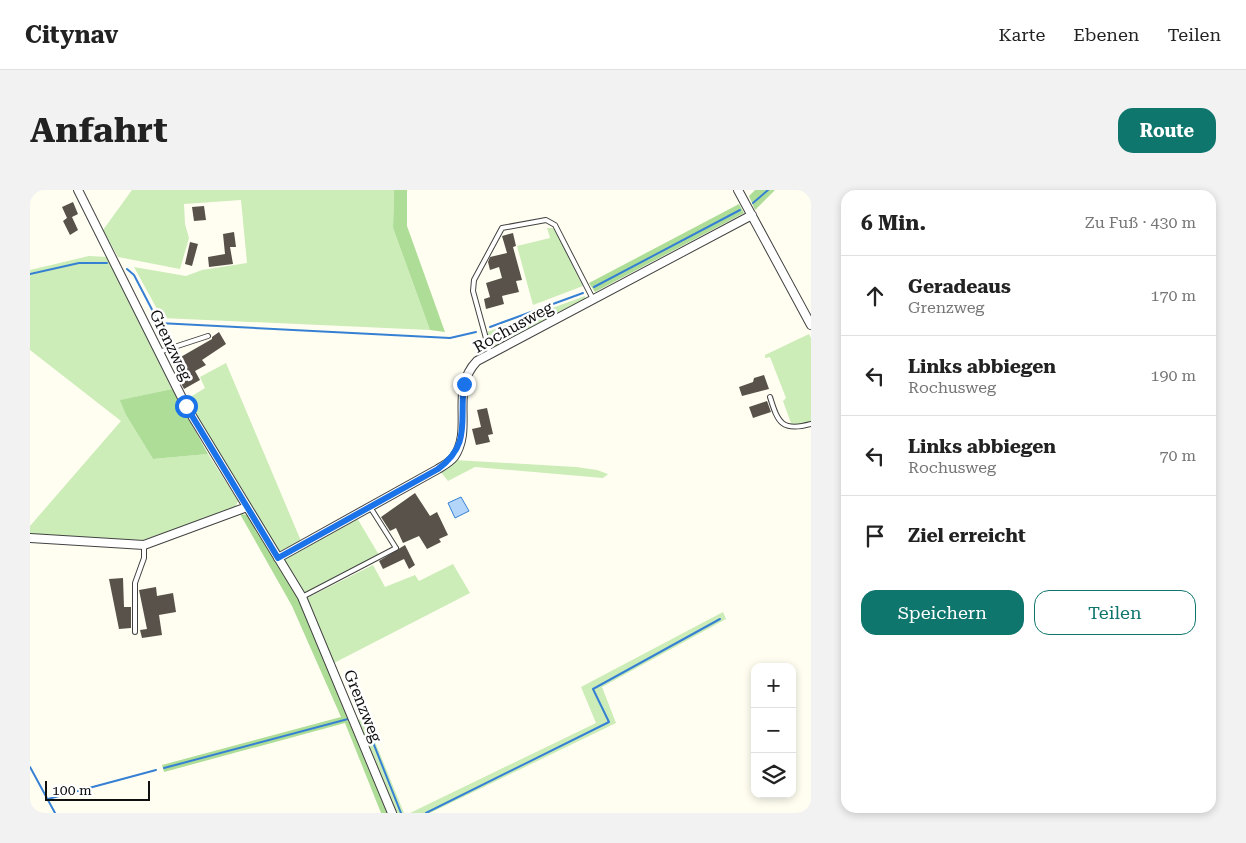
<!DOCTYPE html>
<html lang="de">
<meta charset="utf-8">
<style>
body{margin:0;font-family:"Roboto Serif",serif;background:#f2f2f2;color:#222}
.controls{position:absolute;right:15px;bottom:15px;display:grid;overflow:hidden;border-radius:10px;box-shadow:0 2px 8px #0003}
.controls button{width:45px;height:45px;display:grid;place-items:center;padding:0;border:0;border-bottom:1px solid #e0e0e0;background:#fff;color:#222;font:25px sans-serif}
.scale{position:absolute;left:15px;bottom:12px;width:105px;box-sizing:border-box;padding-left:5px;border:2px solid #0f0f0f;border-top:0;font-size:14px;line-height:18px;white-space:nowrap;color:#0f0f0f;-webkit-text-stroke:4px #fff;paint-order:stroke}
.stop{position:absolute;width:15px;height:15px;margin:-11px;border:4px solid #1a73e8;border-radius:50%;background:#fff}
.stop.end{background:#1a73e8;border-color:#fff;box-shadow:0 1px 5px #0008}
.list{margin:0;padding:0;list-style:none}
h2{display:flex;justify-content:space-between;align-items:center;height:65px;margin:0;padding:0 20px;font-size:21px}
h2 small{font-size:16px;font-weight:400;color:#767676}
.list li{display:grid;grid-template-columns:32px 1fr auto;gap:15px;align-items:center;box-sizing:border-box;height:80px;padding:0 20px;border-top:1px solid #e0e0e0}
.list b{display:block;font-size:19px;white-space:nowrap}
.list p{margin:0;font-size:16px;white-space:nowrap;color:#767676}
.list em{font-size:16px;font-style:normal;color:#767676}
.actions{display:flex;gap:10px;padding:15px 20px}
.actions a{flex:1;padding:11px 0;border:1px solid #0f766e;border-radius:15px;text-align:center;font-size:18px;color:#0f766e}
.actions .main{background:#0f766e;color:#fff}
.icon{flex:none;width:28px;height:28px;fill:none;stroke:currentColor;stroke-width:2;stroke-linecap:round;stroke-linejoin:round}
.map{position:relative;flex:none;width:781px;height:623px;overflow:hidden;border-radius:15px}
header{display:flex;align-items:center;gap:30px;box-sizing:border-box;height:70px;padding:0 25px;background:#fff;border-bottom:1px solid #e0e0e0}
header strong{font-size:24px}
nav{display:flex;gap:28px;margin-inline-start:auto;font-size:18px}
.intro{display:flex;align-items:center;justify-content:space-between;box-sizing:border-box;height:120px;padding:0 30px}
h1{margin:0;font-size:35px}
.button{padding:12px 22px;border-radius:15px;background:#0f766e;color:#fff;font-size:18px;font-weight:700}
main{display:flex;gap:30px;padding:0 30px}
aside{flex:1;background:#fff;border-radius:15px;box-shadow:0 2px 8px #0003}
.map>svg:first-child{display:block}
</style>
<header>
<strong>Citynav</strong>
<nav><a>Karte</a><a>Ebenen</a><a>Teilen</a></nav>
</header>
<div class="intro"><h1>Anfahrt</h1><a class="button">Route</a></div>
<main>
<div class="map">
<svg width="781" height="623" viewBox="0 0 781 623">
<rect width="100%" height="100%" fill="#fffef1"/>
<path fill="#ccecb8" d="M102,0H364L363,38L400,140L132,128L104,77L156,86L172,80L217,73L211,10L154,14L155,34L159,48L150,79L88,67L73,40Z
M517,38H524L553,96L503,115L487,56L520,48Z
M59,66L77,67L142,199L91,210L96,225L123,269L178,264L208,311L205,318L113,350L0,345V336L91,231L0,160V80Z
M555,106V109L466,156L461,154L457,142Z
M779,144L781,148V231L762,236L753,211L756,208L740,167L735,168V165Z
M196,173L271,351L251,361L245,360L181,255L160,213L162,206L175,198L170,187Z
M424,270L546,277L567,280L578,284L573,288L445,277L418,291L410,281Z
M327,328L349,365L272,405L253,374V367Z
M423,374L440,403L304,473L275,409L343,375L355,397L385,385L389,391Z
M693,422L696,429L572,497L586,533L400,623H380L566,533L551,497Z
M335,527L374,623H367L328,530Z"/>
<path fill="#addd97" d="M364,0H377V36L415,142L400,140L363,38Z
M725,0H745L725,20L719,6Z
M709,14L714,23L565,102L559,93Z
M142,199L178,264L123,269L96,225L90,210Z
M210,324L218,325L269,409L359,623H351L315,533L134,582L132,575L311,527L262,416Z"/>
<path fill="#b3d5f9" stroke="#3680d4" d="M431,307L439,321L425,328L418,313Z"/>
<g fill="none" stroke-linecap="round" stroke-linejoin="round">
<path stroke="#3680d4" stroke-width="2" d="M723,13L738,0
M97,79L104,85L129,133L420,148L446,142
M0,84L49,73H77
M564,97L710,20
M460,137L553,103
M333,527L371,623
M0,577L25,623
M134,578L318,529
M18,609L126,580
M396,623L579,532L563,499L690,429"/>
</g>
<path fill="#58524b" d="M43,12L48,24L42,27L48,40L40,45L33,31L37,28L32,17Z
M174,16L176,30L164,31L162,17Z
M204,42L206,57H200L203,74L179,77L178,67L195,64L193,44Z
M483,43L486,56L483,57L492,90L486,91L489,102L472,106L474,114L456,119L454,109L460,107L456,93L472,88L469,77L460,80L458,72L460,67L477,63L472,46Z
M160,52L168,54L162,76L155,74Z
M189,142L196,154L172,170L176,175L165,181L170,190L154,199L149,189L152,187L142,172L182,149V147Z
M734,185L739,199L712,206L709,197L723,192L724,188Z
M737,211L741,222L723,228L719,217Z
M457,218L463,244L458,245L460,252L446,255L442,239L451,237L447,220Z
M385,303L400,326L407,322L418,345L409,349L411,352L397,359L389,346L373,353L366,338L360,341L351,327Z
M375,355L385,375L379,379L374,369L353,379L349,371Z
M93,388L94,417H101V438L89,439L79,389Z
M126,397L127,406L143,403L146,422L129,425L132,445L112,448L110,440L117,439L109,400Z"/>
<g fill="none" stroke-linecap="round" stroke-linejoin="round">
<defs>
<path id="service" d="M129,162L178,146
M460,163L443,101L444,90L472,38L516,30L525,35L563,109
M740,207C748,233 752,242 781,234
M272,407L366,358L340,317
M105,442V393L114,368V355"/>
<path id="minor" d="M48,0L156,216L272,407L362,623
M708,0L781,135
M0,348L114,355L217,317
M248,368L408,279C413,276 420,272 424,267C444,238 419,200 447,171L722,25"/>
</defs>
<use href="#service" stroke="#424242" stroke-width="6"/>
<use href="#minor" stroke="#424242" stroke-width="10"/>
<use href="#service" stroke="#fff" stroke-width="4"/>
<use href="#minor" stroke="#fff" stroke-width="8"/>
</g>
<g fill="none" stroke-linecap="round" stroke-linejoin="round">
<path stroke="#1a73e8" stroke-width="6" d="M156,216L248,368L408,279C442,254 429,231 434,194"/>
</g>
<g text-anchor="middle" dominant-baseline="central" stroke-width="5" stroke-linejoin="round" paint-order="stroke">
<g font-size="16" fill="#0f0f0f" stroke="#fff">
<text transform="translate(483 137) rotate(-29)">Rochusweg</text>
<text transform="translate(141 155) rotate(64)">Grenzweg</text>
<text transform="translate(333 516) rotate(68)">Grenzweg</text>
</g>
</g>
</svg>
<div class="controls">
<button>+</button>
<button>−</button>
<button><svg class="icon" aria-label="layers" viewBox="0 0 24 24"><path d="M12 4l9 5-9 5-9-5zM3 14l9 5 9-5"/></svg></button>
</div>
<div class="scale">100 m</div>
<div class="stop" style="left:156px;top:216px"></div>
<div class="stop end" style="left:434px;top:194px"></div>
</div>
<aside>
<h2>6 Min.<small>Zu Fuß · 430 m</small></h2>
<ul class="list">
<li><svg class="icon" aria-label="ahead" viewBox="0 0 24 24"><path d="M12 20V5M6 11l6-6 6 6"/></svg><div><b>Geradeaus</b><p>Grenzweg</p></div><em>170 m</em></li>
<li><svg class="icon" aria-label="left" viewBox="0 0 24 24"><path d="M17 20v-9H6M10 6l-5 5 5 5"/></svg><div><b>Links abbiegen</b><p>Rochusweg</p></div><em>190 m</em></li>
<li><svg class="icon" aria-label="left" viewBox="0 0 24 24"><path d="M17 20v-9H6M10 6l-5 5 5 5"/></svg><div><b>Links abbiegen</b><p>Rochusweg</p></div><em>70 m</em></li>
<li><svg class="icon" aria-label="arrive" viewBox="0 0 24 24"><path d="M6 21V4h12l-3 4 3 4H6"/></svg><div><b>Ziel erreicht</b></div></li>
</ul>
<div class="actions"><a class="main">Speichern</a><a>Teilen</a></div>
</aside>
</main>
